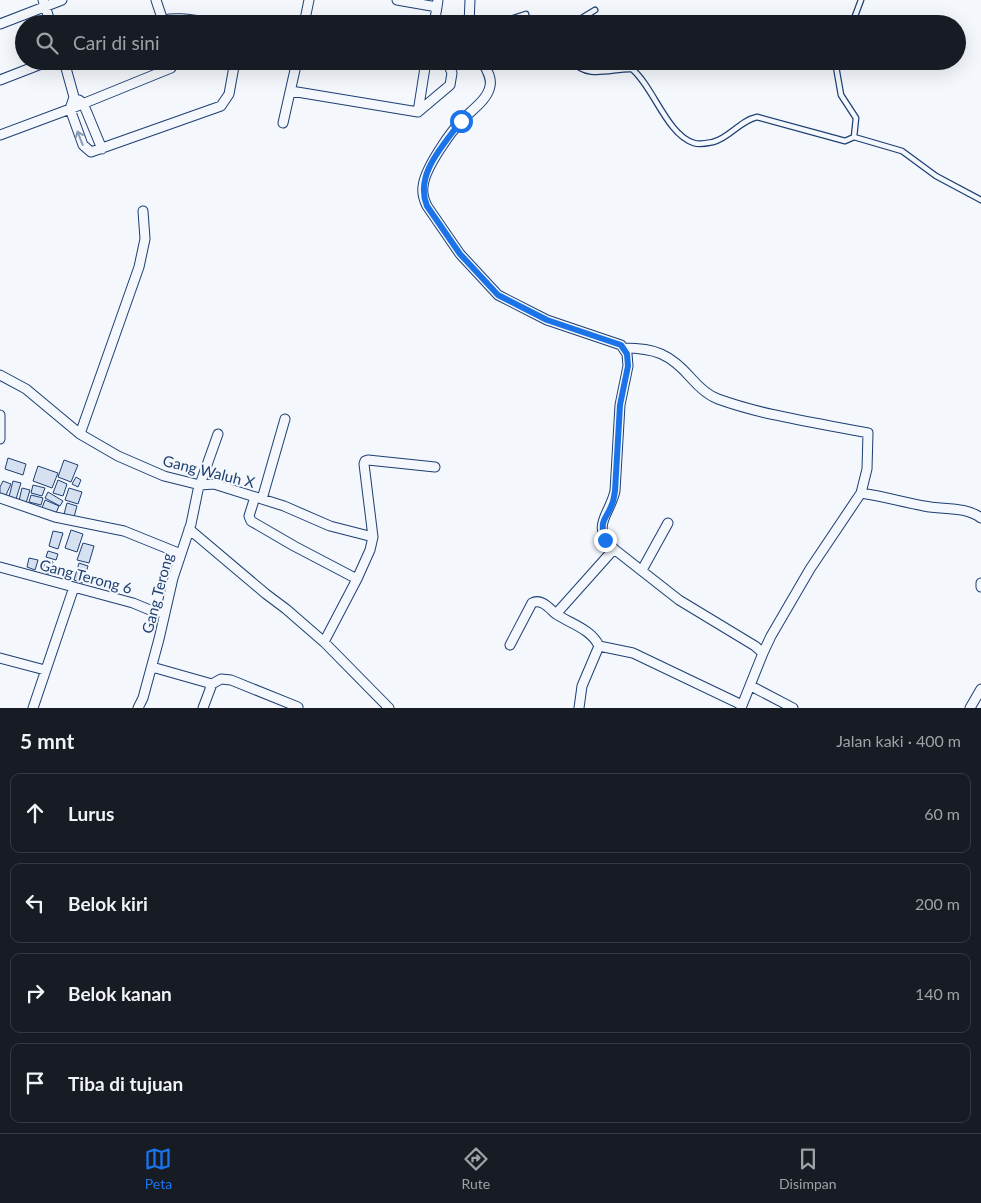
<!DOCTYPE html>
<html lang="id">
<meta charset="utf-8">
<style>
body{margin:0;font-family:Lato,sans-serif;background:#242831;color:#f1f3f6}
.stop{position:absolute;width:15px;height:15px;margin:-11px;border:4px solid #1a73e8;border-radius:50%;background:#fff}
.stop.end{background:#1a73e8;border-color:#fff;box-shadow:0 1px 5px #0008}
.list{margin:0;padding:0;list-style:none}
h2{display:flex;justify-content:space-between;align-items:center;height:65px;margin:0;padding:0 20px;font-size:21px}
h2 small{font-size:16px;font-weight:400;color:#9ea1a6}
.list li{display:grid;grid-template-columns:32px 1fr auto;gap:15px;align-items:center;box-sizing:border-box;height:80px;margin:0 10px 10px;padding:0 10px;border:1px solid #363941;border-radius:10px}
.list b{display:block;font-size:19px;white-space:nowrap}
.list em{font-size:16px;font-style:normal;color:#9ea1a6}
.icon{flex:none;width:28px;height:28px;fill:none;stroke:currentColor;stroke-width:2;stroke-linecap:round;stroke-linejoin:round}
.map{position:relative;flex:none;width:981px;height:708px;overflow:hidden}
.search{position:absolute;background:#171b24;box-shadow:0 5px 20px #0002;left:15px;right:15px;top:15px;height:55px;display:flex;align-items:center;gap:12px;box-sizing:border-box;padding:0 18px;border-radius:28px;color:#9ea1a6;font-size:19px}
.sheet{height:425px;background:#171b24}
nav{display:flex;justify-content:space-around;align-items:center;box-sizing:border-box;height:70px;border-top:1px solid #363941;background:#171b24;font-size:14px;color:#9ea1a6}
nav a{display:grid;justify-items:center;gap:2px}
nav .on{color:#1a73e8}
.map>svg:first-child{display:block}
</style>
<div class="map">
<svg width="981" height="708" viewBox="0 0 981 708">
<rect width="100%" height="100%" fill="#f4f7fb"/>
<path fill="#d5e0f0" stroke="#1d3f73" d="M8,458L26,464L23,475L5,469Z
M64,460L78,465L71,482L58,477Z
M38,466L58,473L52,488L33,481Z
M76,477L81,480L78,487L72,484Z
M58,480L67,484L63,496L53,493Z
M3,481L11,484L5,497L0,495V487Z
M13,481L21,483L16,499L9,497Z
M33,485L45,488L42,496L31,493Z
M22,488L30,490L26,503L19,501Z
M69,488L82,492L78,504L65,500Z
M48,492L63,501L60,506L45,498Z
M31,495L43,498L41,505L29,502Z
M45,500L59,506L56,513L42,508Z
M67,503L77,506L74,517L64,514Z
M71,530L83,534L77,552L65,548Z
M53,531L63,533L58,549L49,546Z
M83,543L94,546L89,563L77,560Z
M48,551L58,554L56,560L46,557Z
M29,558L38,560L35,570L27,567Z
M46,560L53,562L49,574L42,572Z
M79,563L88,566L83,583L74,580Z"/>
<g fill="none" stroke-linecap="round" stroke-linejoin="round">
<defs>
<path id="service" d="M496,24L526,14
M572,24L595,10
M852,24L861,0
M573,61C586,80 613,68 632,69C653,86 667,135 694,143C700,145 708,143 713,142C730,138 739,121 757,117L845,141L854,137L902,151L936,176L981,200
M835,61L841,95L856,118L854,137"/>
<path id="minor" d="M43,0L51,24
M156,0L164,24
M397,0L437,7L438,0
M0,24L62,0
M149,24C171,15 191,19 214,24
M304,24L309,0
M434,24L437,7
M469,24L470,0
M64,61L74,97L70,109L83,145L91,152L221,106L229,94L235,61
M482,61C486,69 492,77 490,86C488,99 472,110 464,118C451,131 424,169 423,187C422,194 424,200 427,206L460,254L498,295L547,320L621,345L627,354L628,366L620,405L615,491C609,517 590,525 614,549L679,600L755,646L763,653L741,708
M0,80L49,61
M291,91L418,112L450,85L452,73L447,61
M79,100L83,103L102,149
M418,112L426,61
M283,123L297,61
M0,135L70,109L171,68L174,61
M624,348C655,348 670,354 691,378C698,386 707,395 718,399C765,416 818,423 868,433L867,469L861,493
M0,375L26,389L80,434L118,456L164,476L200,485L214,484L284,506L330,526L373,537
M0,415V439
M80,434L139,267L145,239L143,211
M255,497L249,516L251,521L294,546L357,579L324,642
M0,498L55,517L124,531L181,554
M262,499L285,419
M189,529L266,594L286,609L324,642L389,708
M0,567L133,603L150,610L165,613
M642,570L668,523
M357,579L370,550L373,537L364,464L365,461L368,460L435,467
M981,583V587
M510,645L532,603C541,598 549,608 556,614
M599,646L633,653L742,705
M763,653L771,636L810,569L861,493C882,496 903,502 924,506C943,510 965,506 981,518
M0,658L45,670
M152,667L212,684
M751,686L793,708
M33,708L74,587
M138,708L143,698L159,639L173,578L191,524L198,490L218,434
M203,708L212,684L221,679L231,680L298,707
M579,708L582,686L599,646C591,629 571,624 556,614L614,549
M970,708L981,689"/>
</defs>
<use href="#service" stroke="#1d3f73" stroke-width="7"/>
<use href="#minor" stroke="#1d3f73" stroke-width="11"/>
<use href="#service" stroke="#f4f7fb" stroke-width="4.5"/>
<use href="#minor" stroke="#f4f7fb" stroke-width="9"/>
</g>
<defs><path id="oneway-shaft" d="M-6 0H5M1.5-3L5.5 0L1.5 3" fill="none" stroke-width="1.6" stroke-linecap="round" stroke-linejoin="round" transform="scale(1.25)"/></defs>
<use stroke="#889bb7" href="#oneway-shaft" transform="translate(80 138) rotate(-111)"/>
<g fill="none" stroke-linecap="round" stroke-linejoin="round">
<path stroke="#1a73e8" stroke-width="6" d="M461,121C444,145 414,174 427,206L460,254L498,295L547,320L621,345L627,354L628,366L620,405L615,491C614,495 614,500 612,504C606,521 599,518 605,540"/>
</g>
<g text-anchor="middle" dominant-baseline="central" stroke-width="4" stroke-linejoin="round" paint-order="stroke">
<g font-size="15" fill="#1d3f73" stroke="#f4f7fb">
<text transform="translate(209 471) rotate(14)">Gang Waluh X</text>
<text transform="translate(86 576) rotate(15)">Gang Terong 6</text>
<text transform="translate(157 593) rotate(-75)">Gang Terong</text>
</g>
</g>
</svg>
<div class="stop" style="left:461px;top:121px"></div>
<div class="stop end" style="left:605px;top:540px"></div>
<div class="search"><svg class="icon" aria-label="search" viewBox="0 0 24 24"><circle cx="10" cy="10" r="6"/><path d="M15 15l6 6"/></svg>Cari di sini</div>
</div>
<section class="sheet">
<h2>5 mnt<small>Jalan kaki · 400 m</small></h2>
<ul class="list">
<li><svg class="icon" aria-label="ahead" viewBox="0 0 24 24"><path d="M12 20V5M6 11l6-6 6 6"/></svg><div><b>Lurus</b></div><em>60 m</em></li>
<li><svg class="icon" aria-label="left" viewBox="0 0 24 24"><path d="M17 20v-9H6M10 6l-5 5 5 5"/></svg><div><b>Belok kiri</b></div><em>200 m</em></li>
<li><svg class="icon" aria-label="right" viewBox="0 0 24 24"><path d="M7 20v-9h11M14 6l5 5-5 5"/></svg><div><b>Belok kanan</b></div><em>140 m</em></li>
<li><svg class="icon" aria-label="arrive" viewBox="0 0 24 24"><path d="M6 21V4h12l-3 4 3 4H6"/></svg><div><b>Tiba di tujuan</b></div></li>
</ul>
</section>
<nav>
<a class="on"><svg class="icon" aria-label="map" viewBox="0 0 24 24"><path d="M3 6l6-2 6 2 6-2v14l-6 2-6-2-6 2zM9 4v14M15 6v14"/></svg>Peta</a>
<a><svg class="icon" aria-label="directions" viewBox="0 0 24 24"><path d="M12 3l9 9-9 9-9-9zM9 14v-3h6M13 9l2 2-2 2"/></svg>Rute</a>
<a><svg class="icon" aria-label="saved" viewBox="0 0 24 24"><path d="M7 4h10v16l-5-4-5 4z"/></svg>Disimpan</a>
</nav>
